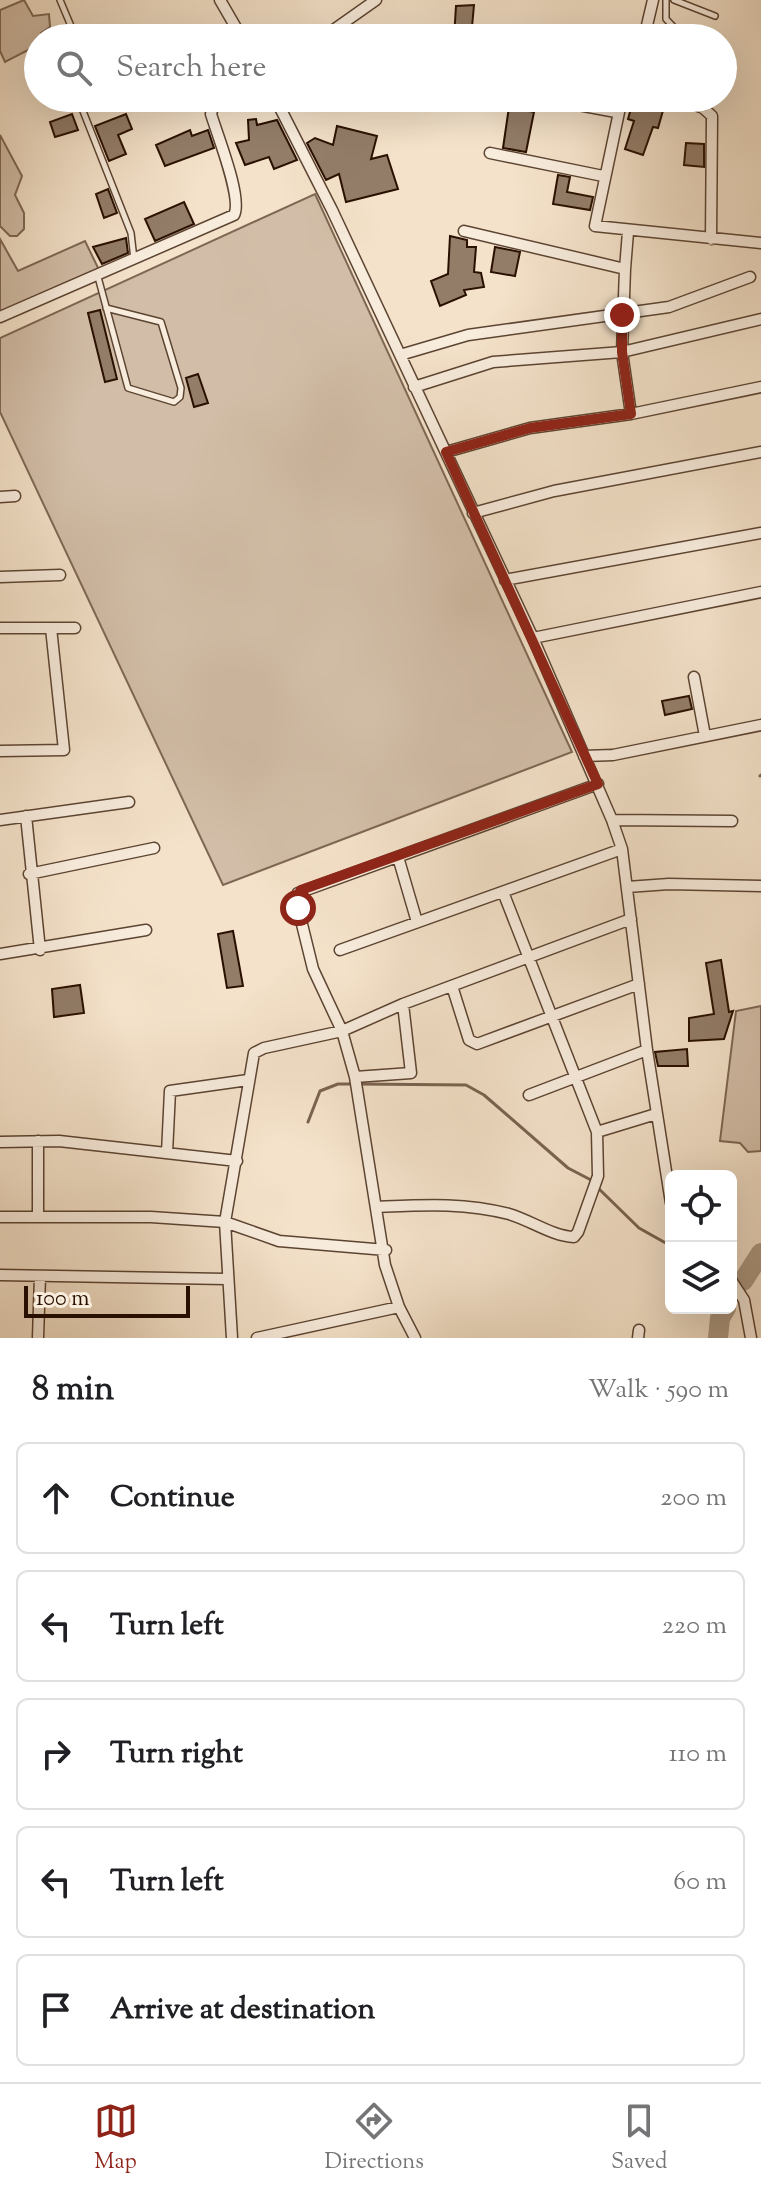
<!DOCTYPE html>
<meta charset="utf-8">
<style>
body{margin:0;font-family:"Sorts Mill Goudy",serif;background:#f2f2f2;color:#202124}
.controls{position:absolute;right:24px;bottom:24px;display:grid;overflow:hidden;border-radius:12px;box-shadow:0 8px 32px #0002}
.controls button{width:72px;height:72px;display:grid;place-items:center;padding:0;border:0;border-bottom:2px solid #e0e0e0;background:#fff;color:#202124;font:40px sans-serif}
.scale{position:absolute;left:24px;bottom:20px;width:166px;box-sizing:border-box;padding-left:8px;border:4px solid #2a1000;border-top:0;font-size:22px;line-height:28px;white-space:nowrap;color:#2a1000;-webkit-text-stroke:6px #f8ecdd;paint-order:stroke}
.stop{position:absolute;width:24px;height:24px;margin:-18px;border:6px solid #8f2418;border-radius:50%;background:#fff}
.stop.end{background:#8f2418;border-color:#fff;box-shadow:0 2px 8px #0008}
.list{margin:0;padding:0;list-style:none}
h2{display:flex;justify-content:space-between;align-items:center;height:104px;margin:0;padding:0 32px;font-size:34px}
h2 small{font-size:26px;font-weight:400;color:#757577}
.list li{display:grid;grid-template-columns:52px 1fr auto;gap:24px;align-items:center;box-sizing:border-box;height:112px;margin:0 16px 16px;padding:0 16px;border:2px solid #e0e0e0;border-radius:12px}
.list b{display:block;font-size:30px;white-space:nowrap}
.list em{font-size:26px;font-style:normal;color:#757577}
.icon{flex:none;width:44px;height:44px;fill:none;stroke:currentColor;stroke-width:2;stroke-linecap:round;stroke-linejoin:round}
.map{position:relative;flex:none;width:761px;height:1338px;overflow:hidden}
.search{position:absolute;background:#fff;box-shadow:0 8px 32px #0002;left:24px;right:24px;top:24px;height:88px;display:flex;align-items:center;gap:20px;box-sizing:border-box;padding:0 28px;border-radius:44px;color:#757577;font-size:30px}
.sheet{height:744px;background:#fff}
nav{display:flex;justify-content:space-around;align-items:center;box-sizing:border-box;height:112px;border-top:2px solid #e0e0e0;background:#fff;font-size:22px;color:#757577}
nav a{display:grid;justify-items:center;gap:4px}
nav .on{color:#8f2418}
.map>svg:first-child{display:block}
</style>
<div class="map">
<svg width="761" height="1338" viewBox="0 0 761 1338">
<rect width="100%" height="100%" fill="#f4e2ca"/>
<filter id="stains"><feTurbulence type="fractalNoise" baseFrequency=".0025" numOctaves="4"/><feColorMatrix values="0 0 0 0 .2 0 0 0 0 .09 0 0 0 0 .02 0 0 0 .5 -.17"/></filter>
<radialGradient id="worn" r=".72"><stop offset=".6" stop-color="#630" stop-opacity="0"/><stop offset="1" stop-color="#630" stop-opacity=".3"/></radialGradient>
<path fill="#d2bea8" stroke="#7e6754" stroke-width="2" d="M24,0L33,16L49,14L50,27L41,33L44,38H38V45L5,62L0,51V10Z
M0,135L22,176L15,195L24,213V229L17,236H10L0,226Z
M315,194L572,752L223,885L0,412V338Z
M0,239L18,271L85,241L100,272L0,315Z
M761,1006V1151L748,1152L740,1143L720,1141L736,1011Z"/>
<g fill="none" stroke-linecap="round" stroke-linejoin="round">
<path stroke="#7a6350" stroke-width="3" d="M760,776L761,775
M360,1084L466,1085L484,1095L568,1168L591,1180
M308,1122L320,1091L338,1084H353
M596,1186L639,1228L671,1246
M731,1298L732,1299"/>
<path stroke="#af9b85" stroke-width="20" d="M743,1281L761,1253
M718,1338L720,1318L726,1308"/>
</g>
<path fill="#937d69" stroke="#2a1000" stroke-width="2" d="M474,5L471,38H454L456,6Z
M634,98L666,100L658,128L653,127L643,155L625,149L634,121L628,119Z
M509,107L534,112L526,152L503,148Z
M72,114L78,130L55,137L50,122Z
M126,114L132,129L118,135L126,154L109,161L95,126Z
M256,119L257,125L277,120L297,160L274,169L269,157L245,165L236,143L249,140L248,120Z
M337,126L377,136L371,159L387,155L398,189L346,202L339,174L326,180L307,143L315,138L333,145Z
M190,130L192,136L208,130L214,148L165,166L156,145Z
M686,143L704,144V167L684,165Z
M558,175L570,177L567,192L593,197L590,210L553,204Z
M108,189L117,213L104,218L96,194Z
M184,202L194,224L155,241L145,219Z
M450,236L467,240V247H476L474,272L481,273L484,287L464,290L466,295L440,306L431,281L448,274Z
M126,238L128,253L102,264L93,247Z
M495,247L520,252L515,276L491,272Z
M100,310L117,379L105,382L88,313Z
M198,374L208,403L194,407L186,378Z
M689,696L692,709L665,715L662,701Z
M233,931L243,986L227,988L218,934Z
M721,960L729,1012L733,1011L724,1039L689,1041V1018L714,1014L706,963Z
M80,985L84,1013L54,1017L52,989Z
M687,1049L688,1066H658L655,1052Z"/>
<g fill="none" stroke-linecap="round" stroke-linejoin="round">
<defs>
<path id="service" d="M60,0L76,38
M666,0V19L684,38
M674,0L715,16
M64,98L85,107L106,98
M81,106L131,233L134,259
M98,277L128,388L174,402L180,397L181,388L161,322L106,308"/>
<path id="minor" d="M220,0L242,38
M322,38L376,0
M644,38L653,0
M275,98L332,210L533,638L612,820L622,849L647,1050L671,1203
M541,98L616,112
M622,98L595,226L761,243
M676,98L703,108L712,116L711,239
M490,153L603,176
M464,231L625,269L622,352L631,414
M625,269L628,232
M0,317L234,215C243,199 217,134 211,114L214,103L220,98
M400,355L468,335L669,307L750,277
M414,387L493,362L622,352L761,319
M446,452L530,428L631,414L761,387
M0,497L15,496
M473,513L554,491L761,452
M0,577L60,575
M505,580L761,533
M0,628H75
M533,638L761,592
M694,677L705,736
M0,751L64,750L51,628
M584,756L613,755L761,725
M26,816L40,950
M0,820L129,802
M612,820L732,821
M398,857L417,922
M29,874L154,848
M627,887L669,884L761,886
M340,950L622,849
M0,954L146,930
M452,986L469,1040L477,1044L639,984
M355,1077L411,1073L403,1004
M529,1095L647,1050
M597,1132L656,1114
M38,1141V1217
M0,1142L59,1141L237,1161
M167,1153L170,1091L248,1080
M376,1207C422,1205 464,1202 509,1214C530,1220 552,1236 574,1237L578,1232L598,1176L597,1132L503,892
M0,1217H151L225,1222L279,1241L386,1250
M0,1275L226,1279
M731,1280L744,1300L751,1338
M38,1338L40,1276
M232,1338L225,1222L254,1053L264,1048L342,1031L403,1004L631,919
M257,1338L399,1307
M415,1338L399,1307L385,1265L355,1077L342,1031L313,969L298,908V893L598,784
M638,1338L639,1330"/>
</defs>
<use href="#service" stroke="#5c4432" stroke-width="8"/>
<use href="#minor" stroke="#5c4432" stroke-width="13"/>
<use href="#service" stroke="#f8ecdd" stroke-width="5"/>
<use href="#minor" stroke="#f8ecdd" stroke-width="10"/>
</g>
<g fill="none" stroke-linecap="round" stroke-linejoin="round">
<path stroke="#8f2418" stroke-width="10" d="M298,908L296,898L301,890L598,784L446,452L530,428L631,414L622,352V315"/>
</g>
<rect width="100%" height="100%" filter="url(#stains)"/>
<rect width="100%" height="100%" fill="url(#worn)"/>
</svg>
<div class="controls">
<button><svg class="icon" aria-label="locate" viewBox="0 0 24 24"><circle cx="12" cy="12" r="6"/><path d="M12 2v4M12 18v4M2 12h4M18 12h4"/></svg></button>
<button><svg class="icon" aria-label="layers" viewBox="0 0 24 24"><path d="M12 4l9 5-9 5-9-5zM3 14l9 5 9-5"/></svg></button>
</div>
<div class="scale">100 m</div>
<div class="stop" style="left:298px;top:908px"></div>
<div class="stop end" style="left:622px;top:315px"></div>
<div class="search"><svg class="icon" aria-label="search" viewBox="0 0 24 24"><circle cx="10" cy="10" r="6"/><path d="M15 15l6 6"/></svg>Search here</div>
</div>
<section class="sheet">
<h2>8 min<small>Walk · 590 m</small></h2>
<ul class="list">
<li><svg class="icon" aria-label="ahead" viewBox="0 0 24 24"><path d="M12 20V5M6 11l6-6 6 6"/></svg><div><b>Continue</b></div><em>200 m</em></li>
<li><svg class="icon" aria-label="left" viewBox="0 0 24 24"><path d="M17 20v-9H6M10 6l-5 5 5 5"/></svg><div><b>Turn left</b></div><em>220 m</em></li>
<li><svg class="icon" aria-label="right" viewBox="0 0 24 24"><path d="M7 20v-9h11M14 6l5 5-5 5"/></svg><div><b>Turn right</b></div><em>110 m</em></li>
<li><svg class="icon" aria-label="left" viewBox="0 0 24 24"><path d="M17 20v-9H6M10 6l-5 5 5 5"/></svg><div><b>Turn left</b></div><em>60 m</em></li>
<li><svg class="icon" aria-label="arrive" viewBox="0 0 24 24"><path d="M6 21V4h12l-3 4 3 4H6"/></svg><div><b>Arrive at destination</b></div></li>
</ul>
</section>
<nav>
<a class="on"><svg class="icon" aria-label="map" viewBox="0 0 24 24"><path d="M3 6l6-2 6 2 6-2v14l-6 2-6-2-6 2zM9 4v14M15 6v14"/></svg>Map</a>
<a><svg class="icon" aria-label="directions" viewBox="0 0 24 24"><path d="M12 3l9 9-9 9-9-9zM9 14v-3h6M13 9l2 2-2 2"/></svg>Directions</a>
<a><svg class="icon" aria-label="saved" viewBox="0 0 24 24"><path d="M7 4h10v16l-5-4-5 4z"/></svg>Saved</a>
</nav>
